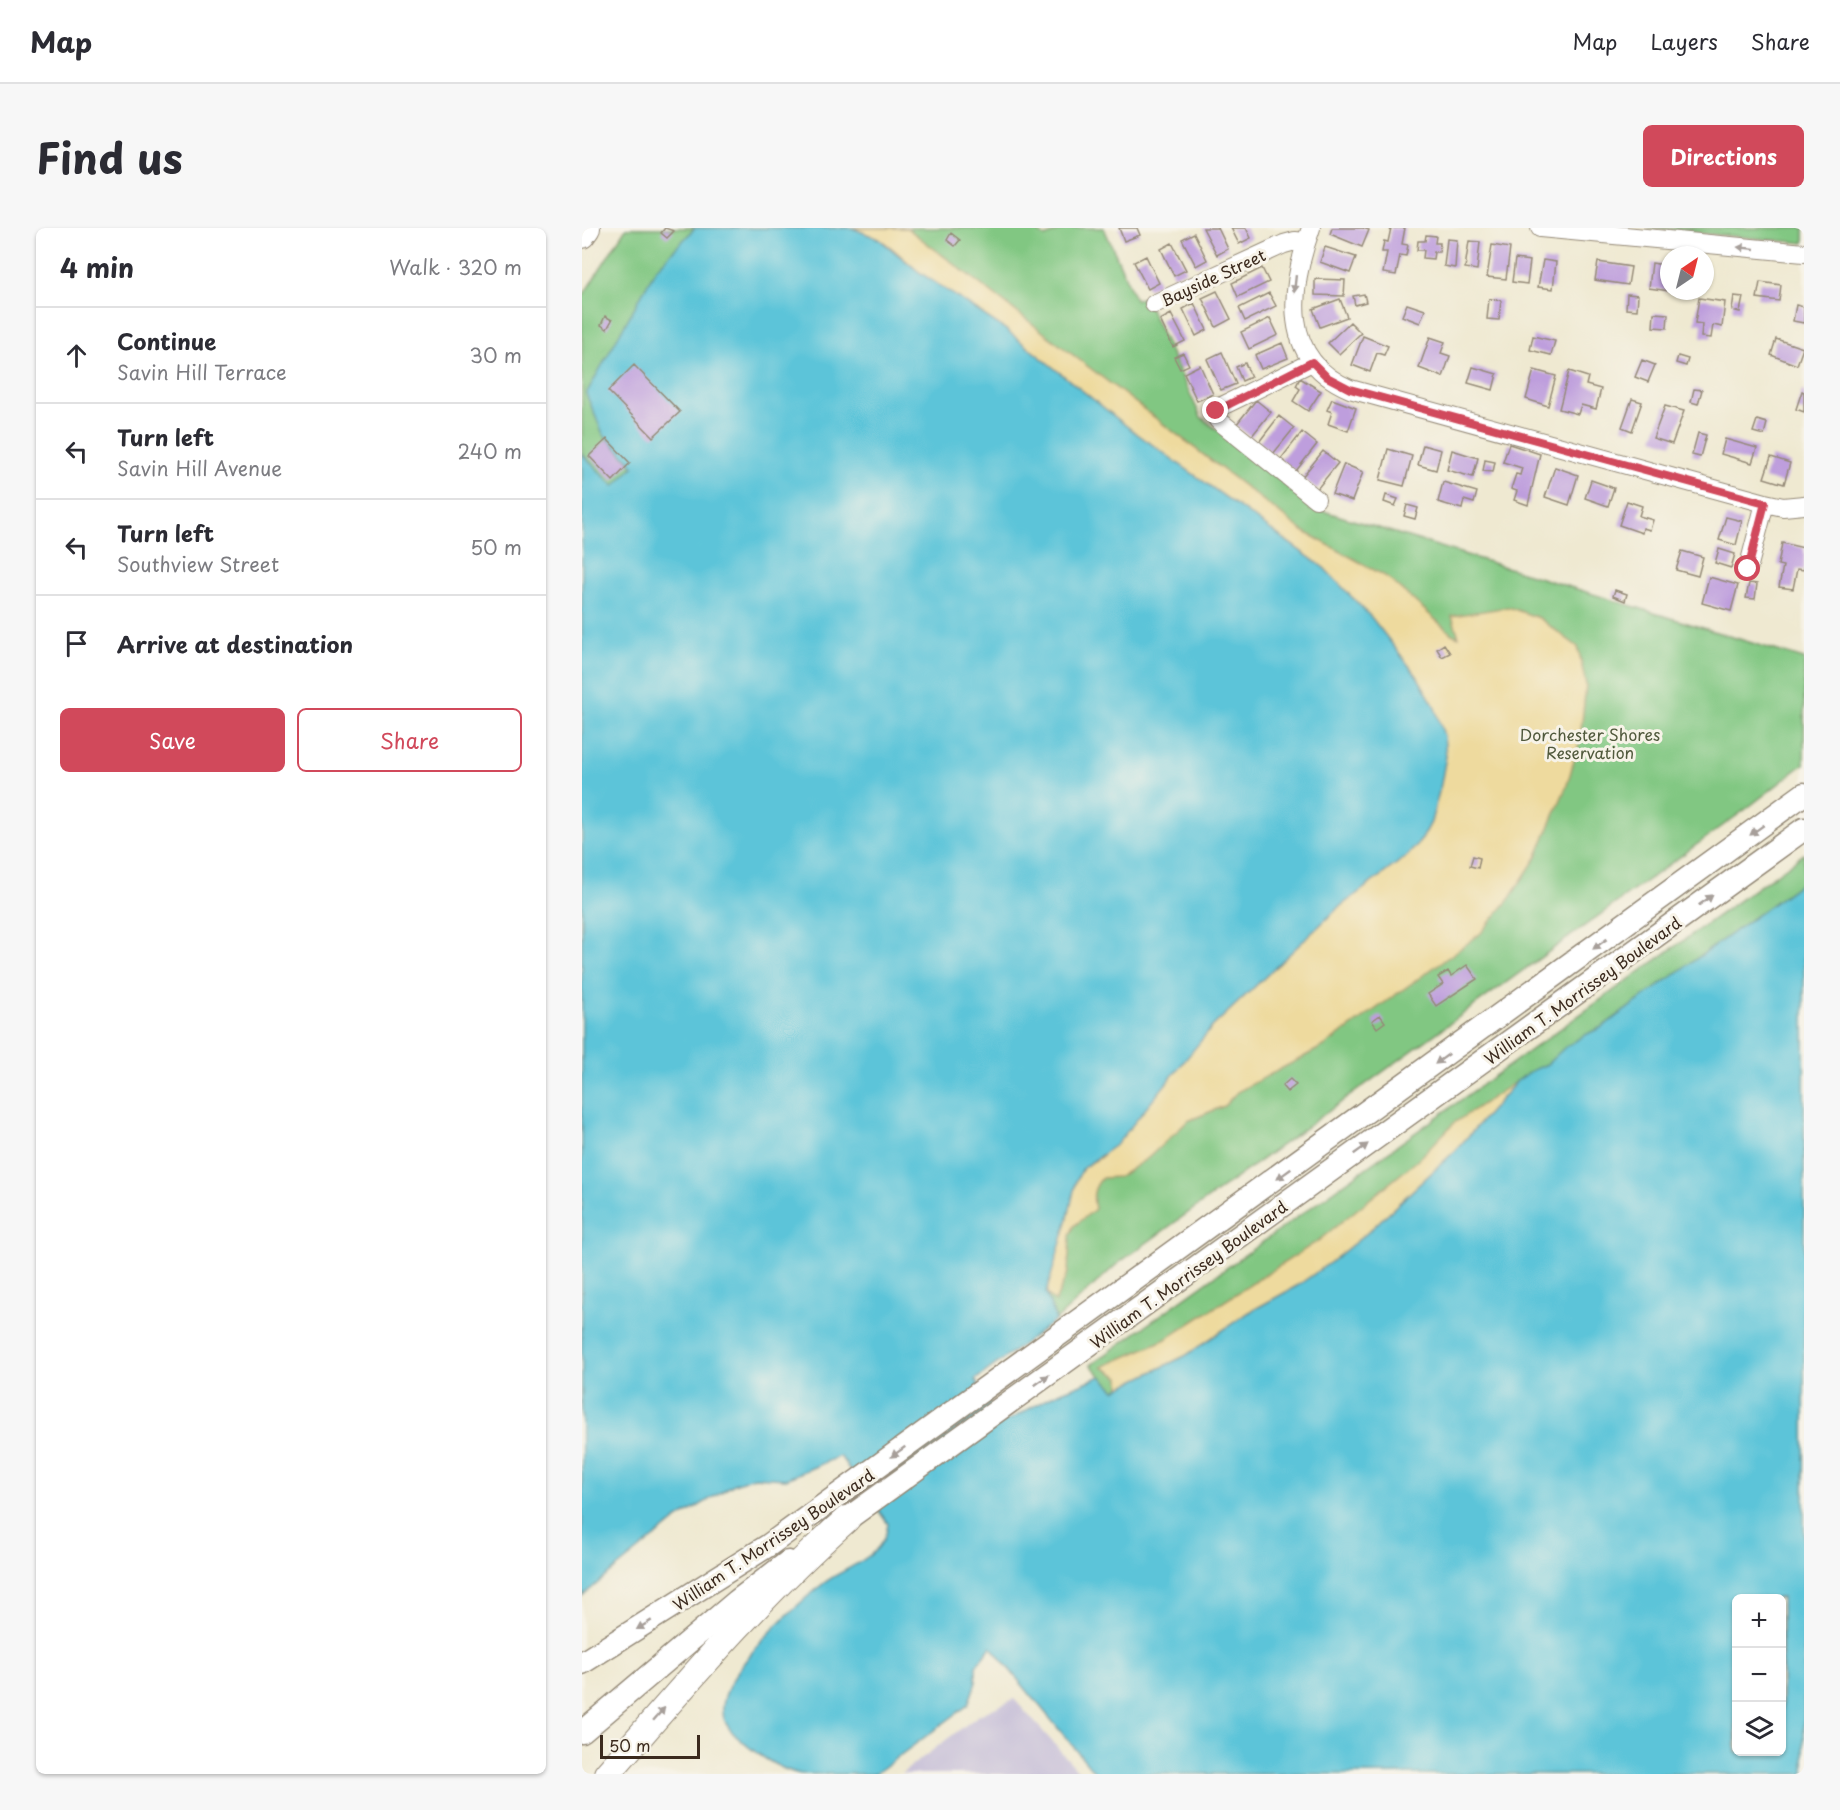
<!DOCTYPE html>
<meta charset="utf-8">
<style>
body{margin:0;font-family:"Playpen Sans",sans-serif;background:#f7f7f7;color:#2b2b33}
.controls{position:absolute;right:18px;bottom:18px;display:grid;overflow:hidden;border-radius:9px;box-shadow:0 2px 4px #0004}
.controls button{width:54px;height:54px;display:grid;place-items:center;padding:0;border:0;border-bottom:2px solid #e1e1e2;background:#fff;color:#2b2b33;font:30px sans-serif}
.compass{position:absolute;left:1078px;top:18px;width:54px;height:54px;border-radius:50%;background:#fff;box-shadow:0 2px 4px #0004;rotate:35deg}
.scale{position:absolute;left:18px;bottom:15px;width:100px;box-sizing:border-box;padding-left:6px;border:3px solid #3b2a1e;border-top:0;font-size:16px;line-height:21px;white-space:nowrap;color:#3b2a1e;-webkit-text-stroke:4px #f7f3e8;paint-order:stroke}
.stop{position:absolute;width:18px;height:18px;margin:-14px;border:4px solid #d1495b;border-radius:50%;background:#fff}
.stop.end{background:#d1495b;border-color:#fff;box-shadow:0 2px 6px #0008}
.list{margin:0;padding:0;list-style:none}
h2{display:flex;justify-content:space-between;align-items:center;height:78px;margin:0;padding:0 24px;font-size:26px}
h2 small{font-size:20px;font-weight:400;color:#7c7c81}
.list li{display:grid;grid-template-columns:39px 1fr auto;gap:18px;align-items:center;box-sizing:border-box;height:96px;padding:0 24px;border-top:2px solid #e1e1e2}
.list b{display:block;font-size:22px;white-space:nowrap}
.list p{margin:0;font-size:20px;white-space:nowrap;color:#7c7c81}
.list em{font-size:20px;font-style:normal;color:#7c7c81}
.actions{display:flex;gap:12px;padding:18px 24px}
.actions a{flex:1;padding:14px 0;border:2px solid #d1495b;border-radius:9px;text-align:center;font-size:21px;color:#d1495b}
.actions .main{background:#d1495b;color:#fff}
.icon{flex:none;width:33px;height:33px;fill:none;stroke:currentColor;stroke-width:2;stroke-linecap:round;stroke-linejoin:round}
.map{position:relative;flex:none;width:1222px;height:1546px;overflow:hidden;border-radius:9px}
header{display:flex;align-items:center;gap:36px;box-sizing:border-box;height:84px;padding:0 30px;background:#fff;border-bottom:2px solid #e1e1e2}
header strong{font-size:28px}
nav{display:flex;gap:33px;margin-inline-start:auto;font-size:21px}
.intro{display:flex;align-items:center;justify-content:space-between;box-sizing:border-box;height:144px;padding:0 36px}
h1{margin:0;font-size:42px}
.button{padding:15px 27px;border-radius:9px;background:#d1495b;color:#fff;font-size:21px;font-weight:700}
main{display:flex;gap:36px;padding:0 36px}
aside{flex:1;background:#fff;border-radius:9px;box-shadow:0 2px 4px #0004}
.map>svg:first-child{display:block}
</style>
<header>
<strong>Map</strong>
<nav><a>Map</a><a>Layers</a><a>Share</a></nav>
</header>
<div class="intro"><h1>Find us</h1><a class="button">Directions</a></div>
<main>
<aside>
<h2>4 min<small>Walk · 320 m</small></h2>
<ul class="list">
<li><svg class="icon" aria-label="ahead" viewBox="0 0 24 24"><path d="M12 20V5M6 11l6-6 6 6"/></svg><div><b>Continue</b><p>Savin Hill Terrace</p></div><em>30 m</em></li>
<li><svg class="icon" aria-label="left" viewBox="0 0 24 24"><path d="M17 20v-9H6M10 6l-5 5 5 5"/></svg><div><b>Turn left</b><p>Savin Hill Avenue</p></div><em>240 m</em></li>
<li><svg class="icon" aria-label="left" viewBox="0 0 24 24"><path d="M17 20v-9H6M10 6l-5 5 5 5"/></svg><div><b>Turn left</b><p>Southview Street</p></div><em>50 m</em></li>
<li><svg class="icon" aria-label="arrive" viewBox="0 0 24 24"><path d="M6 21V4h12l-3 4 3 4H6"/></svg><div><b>Arrive at destination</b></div></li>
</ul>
<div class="actions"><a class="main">Save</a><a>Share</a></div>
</aside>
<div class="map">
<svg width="1222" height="1546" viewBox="0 0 1222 1546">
<rect width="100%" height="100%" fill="#f7f3e8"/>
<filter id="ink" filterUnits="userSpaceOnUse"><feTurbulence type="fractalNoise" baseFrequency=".0167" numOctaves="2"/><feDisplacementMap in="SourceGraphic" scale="12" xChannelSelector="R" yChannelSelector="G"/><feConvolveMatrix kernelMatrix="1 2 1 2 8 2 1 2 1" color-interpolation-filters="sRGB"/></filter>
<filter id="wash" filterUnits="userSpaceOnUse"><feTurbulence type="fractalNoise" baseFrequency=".008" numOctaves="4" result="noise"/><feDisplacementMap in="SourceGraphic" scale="24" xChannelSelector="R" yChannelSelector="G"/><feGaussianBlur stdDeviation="1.35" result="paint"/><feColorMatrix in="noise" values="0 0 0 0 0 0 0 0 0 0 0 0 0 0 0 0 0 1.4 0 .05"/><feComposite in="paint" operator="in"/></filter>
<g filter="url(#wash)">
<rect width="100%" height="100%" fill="#efe9d1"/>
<path fill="#c7c0d8" d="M432,1471L499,1546H319L397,1487Z"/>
<path fill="#81c782" stroke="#5e7850" stroke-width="1.5" d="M44,0H451L463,9L484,0H522L553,71L563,70L619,189L735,281L1222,431V536L1164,581L534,1037L474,1092L464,1065L724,326L620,251L110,193L0,289V69Z
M1065,0H1222V15Z
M1222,626V653L1020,799C998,809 984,821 966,836C960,841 952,841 946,845C928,858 914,875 901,892L568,1146L532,1163L509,1137Z"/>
<path fill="#eeda9e" stroke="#94825e" stroke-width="1.5" d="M270,0H325L721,303L805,349L870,406L877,409L870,388L926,379L957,390L996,419L1004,457L998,512L985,557L954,630L928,670L899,705L882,718L742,818L655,864L642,878L606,893L566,930L537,949L520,950C511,960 510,968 513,981L492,998L488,1008L486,1044L473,1074L464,1065L494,953L501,939L518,930L630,799L756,680L826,627L840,611L849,594L864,528L835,448L742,340L547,200L423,101L337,44L310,20L297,11Z
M935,853L874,922L785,1005L749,1034L715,1058L666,1085L603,1128L538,1160V1149L520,1139L584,1111L736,1013L836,932L872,895Z"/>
<path fill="#5cc4d9" stroke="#4c777c" stroke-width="1.5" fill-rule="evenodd" d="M113,0H270L297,11L337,44L423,101L547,200L742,340L789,389L835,448L852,477L862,508L864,528L859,556L849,594L840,611L826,627L756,680L630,799L535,916L501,940L494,953L486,990L464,1065L474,1092L393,1152L419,1190L427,1192L472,1167L519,1148L533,1162L603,1128L666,1085L715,1058L749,1034L785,1005L874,922L935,853L949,843L965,836L982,820L1001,808L1020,799L1222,653V1546H514L409,1419L394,1438V1454L386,1477L297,1543L292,1546C269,1546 242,1546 219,1546C196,1542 170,1523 153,1507C147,1501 141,1493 141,1484C137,1446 214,1377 242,1355C266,1337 302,1331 306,1296L258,1228L204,1251L172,1249L152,1256L94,1292L0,1368V226L32,258L52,238L21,206L4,166L74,41ZM1154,1370H1200V1524H1154Z"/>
<g id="blocks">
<path fill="#be9edd" d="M83,0L92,3L85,10L79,5Z
M537,0H555L558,7L542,13Z
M621,0H636L646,21L635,27Z
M649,0H664L669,10L657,16Z
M750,0H781L787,2L780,19L748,6Z
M809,0H823L820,16L826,17L824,28L818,27L814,47L801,45L805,24H800L802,13L806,14Z
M369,5L378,12L373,18L365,12Z
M612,5L625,32L614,38L600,11Z
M844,7L854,8L853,15H858L857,24H852L851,31L841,30L842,22H835L836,13H843Z
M865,11L875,12L873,40L862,38Z
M887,13L898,14L895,42L883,40Z
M590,15L604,42L592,48L579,21Z
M910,17L928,20L924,51L905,49Z
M743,19L774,29L768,45L738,34Z
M564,28L577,55L566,61L552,34Z
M933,31L948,33L945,56L930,54Z
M961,32L974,34L971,61L956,59Z
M1016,34L1049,39L1046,57L1013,52Z
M1070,35L1087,38V63L1067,60Z
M680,40L687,54L656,69L650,55Z
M733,51L763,52L762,68L733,67Z
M1178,54L1199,57L1197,73L1175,70Z
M635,63L649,91L634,99L620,70Z
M687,65L694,78L663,93L657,80Z
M782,66L784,74L773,77L771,68Z
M1045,66L1056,67L1055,82L1044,81Z
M1152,68L1161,69L1158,84L1150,82Z
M1117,70L1143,74L1140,99L1131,97L1129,110L1119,109L1120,96L1113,95Z
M758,71L765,89L738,99L731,81Z
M907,71L919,72L917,92L905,91Z
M612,75L625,102L614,108L601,81Z
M825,76L843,82L838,95L820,88Z
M1214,77L1222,79V95L1211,93Z
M1072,85L1086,86L1085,100L1071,99Z
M589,86L603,113L591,119L578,92Z
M23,88L30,92L25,101L19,97Z
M688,90L696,107L667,121L659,104Z
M768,94L779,105L757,126L746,115Z
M781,108L806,118L802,127L795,125L788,144L770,137Z
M951,108L973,113L969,127L948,122Z
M848,109L863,114L859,125L868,128L861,149L837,140Z
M1194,111L1221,120L1215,137L1189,127Z
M700,115L706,130L679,141L673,127Z
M640,124L654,156L639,162L625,131Z
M601,125L607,137L598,141L592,129Z
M1096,128L1106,131L1104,138L1094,135Z
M1060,132L1073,137L1066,154L1053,149Z
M663,135L669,149L660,153L654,139Z
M52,137L98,184L71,209L26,163Z
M618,137L631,166L615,173L602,145Z
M891,139L915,146L911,162L886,155Z
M952,142L974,148L966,178L944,171Z
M987,143L1006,149L1004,157L1019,161L1014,181L999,177L996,186L977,181Z
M718,150L739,163L726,183L711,173L718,161L714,158Z
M1112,161L1120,162L1116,176L1109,174Z
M1220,163L1222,164V184L1214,181Z
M750,171L774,180L766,203L746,196L750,184L745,182Z
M1050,171L1060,174L1050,203L1040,199Z
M674,172L689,184L669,209L654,197Z
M1083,178L1102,183L1090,216L1071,210Z
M697,188L712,200L691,226L677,214Z
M1175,192L1185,195L1182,207L1171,204Z
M720,204L735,216L714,243L698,232Z
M1116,205L1124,207L1118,229L1110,227Z
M25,211L48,235L31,253L7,228Z
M1143,211L1175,220L1170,235L1139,226Z
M927,216L958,226L946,277L932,272L935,263L929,261L934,246L938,247L940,240L921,234Z
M841,217L859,222L854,242L836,237Z
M806,221L830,228L822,258L798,252Z
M870,222L896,230L891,249L865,242Z
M741,223L756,235L735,261L720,249Z
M1189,229L1208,235L1202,256L1182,250Z
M903,232L913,234L911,244L901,243Z
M762,236L781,244L770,273L750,266Z
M973,239L996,247L987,277L963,269Z
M1009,252L1032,260L1026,278L1003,270Z
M861,254L895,264L892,275L882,272L880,281L856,274Z
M804,267L816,271L813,278L802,274Z
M1045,273L1060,278L1057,288L1071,292L1068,302L1061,300L1060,305L1037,297Z
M825,277L836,280L833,291L822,288Z
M1144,289L1160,293L1154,317L1137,312Z
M1200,315L1222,320V342L1215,341L1211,361L1197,359L1201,338L1196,337Z
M1137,321L1153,326L1149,340L1133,335Z
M1100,323L1121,329L1116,348L1094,342Z
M1127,349L1156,357L1149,383L1120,375Z
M1167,355L1175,356L1173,371L1164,370Z
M1033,362L1045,366L1043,373L1031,368Z
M862,416L868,425L860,429L855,421Z
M891,628L898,630L896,640L888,638Z
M885,737L895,751L854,778L846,766L861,756L856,749L866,743L869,748Z
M798,787L803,794L795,800L790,793Z
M708,851L714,857L705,864L700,858Z"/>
</g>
</g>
<g filter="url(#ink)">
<use href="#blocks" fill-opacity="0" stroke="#958a78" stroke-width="1.5"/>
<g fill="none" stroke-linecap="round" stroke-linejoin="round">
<defs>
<path id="minor" d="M729,0C708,59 697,131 768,161L1183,275L1201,279L1222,277
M958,0L1222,25
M572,76L702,16L713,13L724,14
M730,134L638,179L633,186L636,192L734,271
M1166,341L1183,275"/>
<path id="major" d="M250,1302L1222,601
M0,1435L187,1317L1222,566
M0,1504L155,1373L206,1334"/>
<path id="highway" d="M0,7L5,0
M25,1546C102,1458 177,1369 265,1291"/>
</defs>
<use href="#minor" stroke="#958a78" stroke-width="20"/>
<use href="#major" stroke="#958a78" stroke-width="25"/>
<use href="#highway" stroke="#958a78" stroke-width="28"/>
<use href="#minor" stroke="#fff" stroke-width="18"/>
<use href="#major" stroke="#fff" stroke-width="22"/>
<use href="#highway" stroke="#fff" stroke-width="26"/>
</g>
<defs><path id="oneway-solid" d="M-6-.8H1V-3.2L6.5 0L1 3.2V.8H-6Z" transform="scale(1.5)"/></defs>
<g fill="#a79f9a">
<use href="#oneway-solid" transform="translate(1164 20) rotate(-174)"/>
<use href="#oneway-solid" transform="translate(713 56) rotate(96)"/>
<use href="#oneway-solid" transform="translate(1175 602) rotate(144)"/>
<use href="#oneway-solid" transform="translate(1124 672) rotate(-36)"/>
<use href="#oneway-solid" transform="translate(1018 716) rotate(144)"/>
<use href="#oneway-solid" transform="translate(860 831) rotate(144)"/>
<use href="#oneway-solid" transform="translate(779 921) rotate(-36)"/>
<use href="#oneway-solid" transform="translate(702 946) rotate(144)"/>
<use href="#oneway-solid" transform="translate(460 1152) rotate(-36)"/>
<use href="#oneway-solid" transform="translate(316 1224) rotate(144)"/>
<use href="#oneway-solid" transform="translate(62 1397) rotate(149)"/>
<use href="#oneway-solid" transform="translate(77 1486) rotate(-49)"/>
</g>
</g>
<g fill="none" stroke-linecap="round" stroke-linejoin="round" filter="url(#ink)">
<path stroke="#d1495b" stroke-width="8" d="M634,183L730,134L745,149L768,161L1183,275L1166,341"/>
</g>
<g text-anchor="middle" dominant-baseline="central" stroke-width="6" stroke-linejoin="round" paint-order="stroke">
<g font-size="16" fill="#3b2a1e" stroke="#f7f3e8">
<text transform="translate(631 49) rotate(-25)">Bayside Street</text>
<text transform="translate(1000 762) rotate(-36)">William T. Morrissey Boulevard</text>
<text transform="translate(606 1046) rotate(-36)">William T. Morrissey Boulevard</text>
<text transform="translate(191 1311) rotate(-34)">William T. Morrissey Boulevard</text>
</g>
<g font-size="16" fill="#50593c" stroke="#f7f3e8">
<text x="1008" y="506">Dorchester Shores<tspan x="1008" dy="18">Reservation</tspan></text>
</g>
</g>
</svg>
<div class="controls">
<button>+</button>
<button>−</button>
<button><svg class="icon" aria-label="layers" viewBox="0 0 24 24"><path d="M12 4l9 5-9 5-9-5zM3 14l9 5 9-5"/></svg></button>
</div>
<svg class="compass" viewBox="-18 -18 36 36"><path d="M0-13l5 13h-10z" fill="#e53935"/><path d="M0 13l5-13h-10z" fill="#7c7c81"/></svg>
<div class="scale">50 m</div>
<div class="stop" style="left:1166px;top:341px"></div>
<div class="stop end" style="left:634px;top:183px"></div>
</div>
</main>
